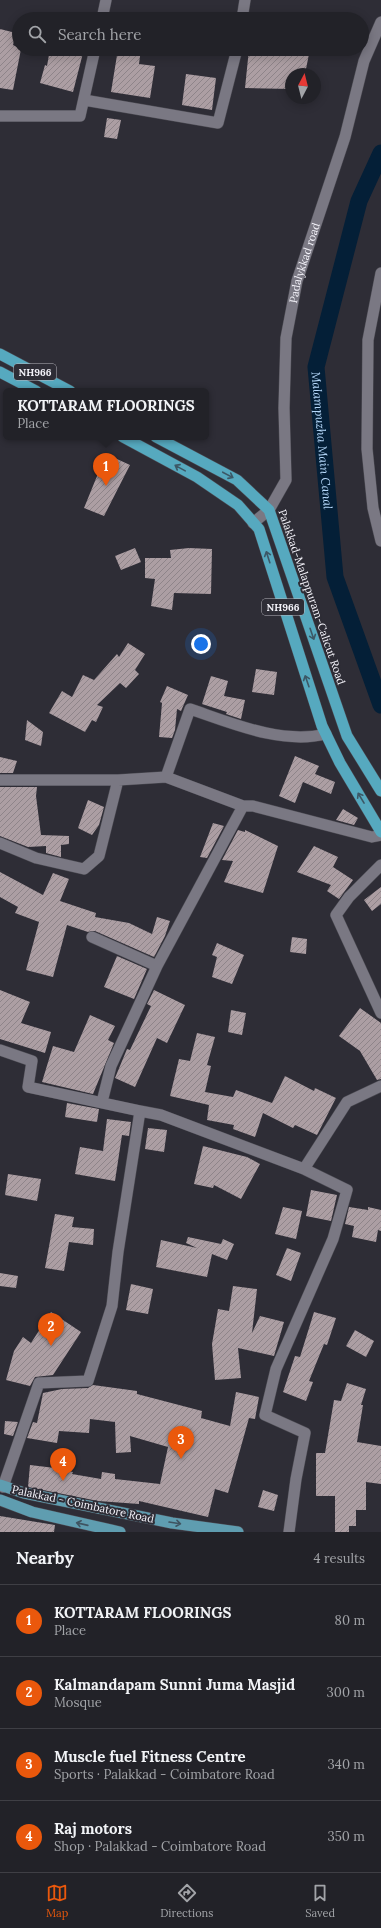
<!DOCTYPE html>
<meta charset="utf-8">
<style>
body{margin:0;font-family:Lora,serif;background:#2a2a30;color:#f1f3f6}
.compass{position:absolute;left:285px;top:68px;width:36px;height:36px;border-radius:50%;background:#222228;box-shadow:0 2px 10px #0003;rotate:7deg}
.you{position:absolute;left:201px;top:644px;width:14px;height:14px;margin:-10px;border:3px solid #fff;border-radius:50%;background:#1a73e8;box-shadow:0 0 0 6px #1a73e833}
.badge{display:grid;place-items:center;width:26px;height:26px;border-radius:50%;background:#ea580c;color:#fff;font-size:13px;font-weight:700}
.pin{position:absolute;translate:-50% -33px;filter:drop-shadow(0 1px 2px #0008)}
.pin::after{content:'';position:absolute;top:21px;width:14px;height:12px;background:inherit;clip-path:polygon(0 0,100% 0,50% 100%)}
.popup{position:absolute;left:3px;top:388px;width:206px;height:52px;box-sizing:border-box;display:grid;place-content:center;border-radius:6px;background:#222228;filter:drop-shadow(0 1px 3px #0005);font-size:13px;white-space:nowrap;color:#a2a4a8}
.popup b{font-size:15px;color:#f1f3f6}
.popup::after{content:'';position:absolute;left:50%;top:100%;margin-left:-8px;border:8px solid transparent;border-top-color:#222228}
.list{margin:0;padding:0;list-style:none}
h2{display:flex;justify-content:space-between;align-items:center;height:52px;margin:0;padding:0 16px;font-size:17px}
h2 small{font-size:13px;font-weight:400;color:#a2a4a8}
.list li{display:grid;grid-template-columns:26px 1fr auto;gap:12px;align-items:center;box-sizing:border-box;height:72px;padding:0 16px;border-top:1px solid #3f3f45}
.list b{display:block;font-size:15px;white-space:nowrap}
.list p{margin:0;font-size:13px;white-space:nowrap;color:#a2a4a8}
.list em{font-size:13px;font-style:normal;color:#a2a4a8}
.icon{flex:none;width:22px;height:22px;fill:none;stroke:currentColor;stroke-width:2;stroke-linecap:round;stroke-linejoin:round}
.map{position:relative;flex:none;width:381px;height:1532px;overflow:hidden}
.search{position:absolute;background:#222228;box-shadow:0 2px 10px #0003;left:12px;right:12px;top:12px;height:44px;display:flex;align-items:center;gap:10px;box-sizing:border-box;padding:0 14px;border-radius:22px;color:#a2a4a8;font-size:15px}
.sheet{height:340px;background:#222228}
nav{display:flex;justify-content:space-around;align-items:center;box-sizing:border-box;height:56px;border-top:1px solid #3f3f45;background:#222228;font-size:11px;color:#a2a4a8}
nav a{display:grid;justify-items:center;gap:2px}
nav .on{color:#ea580c}
.map>svg:first-child{display:block}
</style>
<div class="map">
<svg width="381" height="1532" viewBox="0 0 381 1532">
<defs>
<pattern id="building-hatch" width="6" height="6" patternUnits="userSpaceOnUse"><rect width="6" height="6" fill="#ac9ea3"/><path d="M-1 1l2-2M0 6l6-6M5 7l2-2" fill="none" stroke="#8e8489"/></pattern>
</defs>
<rect width="100%" height="100%" fill="#2e2d36"/>
<g fill="none" stroke-linecap="round" stroke-linejoin="round">
<path stroke="#041f37" stroke-width="17" id="s1" d="M381,153L359,201L316,367L335,577L381,705"/>
</g>
<path fill="url(#building-hatch)" d="M0,29L16,33L13,45L21,49L13,90L0,88Z
M50,49H84L73,92L40,83L45,65L47,66Z
M118,49H141L139,64L155,66L150,98L111,92Z
M249,49H310L305,74H291V89L245,88Z
M186,74L216,78L212,110L182,105Z
M107,118L121,120L117,139L104,137Z
M106,454L130,465L104,516L84,508Z
M135,548L141,562L121,570L115,556Z
M189,548L212,549L211,594L174,593L172,610L151,606L155,579L145,578V558H171L170,550Z
M128,643L145,654L135,670L139,674L126,688L120,683L97,705L103,707L96,722L92,720L85,732L49,713L62,691L72,697L83,675L94,680L117,654L119,657Z
M256,669L277,672L274,695L252,692Z
M211,676L228,681L224,696L245,700L241,719L226,714L227,712L202,704Z
M167,686L188,695L181,711L177,709L175,730L172,738L159,737L162,703L160,702Z
M27,720L43,732L41,746L25,740Z
M295,756L319,766L315,774L335,782L331,794L303,782L295,803L279,796Z
M0,757L17,761L13,773H0Z
M0,787H37L36,796L41,835L69,836V844L61,845V857L46,853V846L28,847L0,836Z
M88,800L104,807L99,825L92,835L78,828Z
M343,809L358,818L354,825L336,820Z
M213,823L224,826L207,858L200,857Z
M238,830L245,832V830L278,846L263,893L224,882L233,861L222,860Z
M314,846L338,857L333,867L353,880L339,899L327,891L331,885L297,872Z
M0,872L43,895L53,873L69,879L60,901L96,913L95,917L129,923L152,934L157,917L170,921L165,936L154,957L95,931L88,932L67,925L53,977L26,970L39,922L15,913L18,907L0,897Z
M381,887V904L372,911L364,900Z
M292,937L307,939L306,954L290,952Z
M217,943L244,955L232,984L212,977L217,957L212,955Z
M117,956L147,969L134,999L104,987Z
M0,990L30,1002L21,1023L51,1032L45,1053L0,1039Z
M154,990L185,1005L167,1043L157,1038L135,1087L115,1078L127,1049L130,1050L151,1006L147,1004Z
M360,1008L381,1023V1079L377,1080L360,1051L339,1036Z
M231,1010L246,1013L242,1035L228,1032Z
M90,1015L115,1026L108,1040L114,1043L93,1094L42,1082L53,1046L74,1052Z
M197,1033L215,1037L207,1065L211,1066L205,1092L233,1097L236,1090L272,1103L285,1076L314,1091L315,1088L336,1098L317,1135L295,1125L293,1128L263,1113L255,1137L233,1129L234,1125L207,1120L209,1105L170,1096L179,1059L190,1061Z
M67,1103L99,1109L97,1122L65,1117Z
M107,1119L131,1122L129,1136L122,1135L115,1181L75,1174L80,1147L103,1151Z
M148,1128L167,1130L164,1152L145,1149Z
M203,1146L247,1157L260,1164L241,1199L214,1185L213,1188L194,1184Z
M8,1174L41,1179L37,1201L5,1195Z
M311,1190L337,1195L331,1221L306,1216Z
M283,1207L302,1211L296,1239L275,1234Z
M349,1207L368,1210V1207L381,1210V1231L378,1230L376,1242L352,1237L354,1226L345,1224Z
M55,1214L74,1217L72,1227L94,1229L93,1245L69,1242L64,1271L45,1268Z
M188,1237L221,1244L223,1239L234,1244L227,1260L212,1254L207,1277L156,1267L161,1240L197,1248L186,1243Z
M287,1248L301,1253L291,1281L276,1275Z
M0,1273L18,1276L16,1288L0,1286Z
M131,1284L153,1289L148,1314L126,1310Z
M233,1286L257,1289L252,1333L260,1316L284,1322L274,1356L238,1348L241,1378L215,1380L212,1344L218,1309L229,1311Z
M51,1312L81,1332L53,1375L35,1377L30,1386L6,1380L14,1351L23,1337L31,1343Z
M314,1312L336,1318L327,1345L324,1344L309,1381L313,1382L306,1401L283,1392L295,1356L300,1357Z
M355,1330L374,1341L366,1357L346,1346Z
M347,1383L366,1389L361,1405H363L357,1442L381,1446V1484L366,1482V1510H356V1526H349V1532H335V1496H316V1453H325L334,1400L341,1401Z
M93,1385L137,1391V1394L202,1411L201,1418L230,1426L236,1392L259,1397L255,1419L249,1418L228,1493L215,1489L208,1517L139,1501V1504L98,1501L28,1487L30,1465L55,1468L73,1472L72,1474L101,1479L102,1472L115,1474V1479L160,1484L168,1447L130,1436L131,1452L116,1453L115,1422L90,1419L89,1433L59,1431L57,1443L27,1438L33,1422L37,1423L43,1393L62,1389L88,1388Z
M5,1421L18,1422L13,1436L4,1434Z
M263,1490L278,1495L274,1511L258,1507Z
M0,1516L55,1525L54,1532H0Z"/>
<g fill="none" stroke-linecap="round" stroke-linejoin="round">
<defs>
<path id="minor" d="M102,19L106,0
M242,19L245,0
M84,100L218,123L237,49
M0,116H80L95,49
M381,273L368,340L367,449L373,508L381,541
M253,523L269,510
M166,777L190,709C231,723 282,745 326,734
M0,780H118L166,777L243,806H253L372,837L381,835
M0,843L36,858L84,869L99,856L118,780
M381,865L349,897L336,915L381,1013
M92,937L157,966
M0,1050L32,1061L28,1087L140,1111L118,1252L112,1306L88,1381L39,1383L3,1487
M102,1102L111,1066L157,966L243,806
M140,1111L161,1115L304,1169L347,1102L381,1086
M289,1532L296,1479L305,1433L265,1415L276,1369L333,1239L347,1190L304,1169"/>
<g id="tertiary">
<path id="s2" d="M269,510L286,480L284,408L286,338L297,281L345,137L364,61L381,22"/>
</g>
<path id="primary" d="M0,1485L24,1493L172,1523L238,1532
M0,1500L32,1512L120,1532"/>
<path id="trunk" d="M0,354L70,391
M0,372L36,391
M123,437L197,477L238,505L259,529L322,726L340,763L381,832
M156,437L237,480L269,510L347,736L381,791"/>
</defs>
<use href="#minor" stroke="#4b4a52" stroke-width="12"/>
<use href="#tertiary" stroke="#4b4a52" stroke-width="12"/>
<use href="#primary" stroke="#4b4a52" stroke-width="12"/>
<use href="#trunk" stroke="#4b4a52" stroke-width="12"/>
<use href="#minor" stroke="#7a7883" stroke-width="11"/>
<use href="#tertiary" stroke="#7a7883" stroke-width="11"/>
<use href="#primary" stroke="#5f9db0" stroke-width="11"/>
<use href="#trunk" stroke="#56a9bf" stroke-width="11"/>
</g>
<defs><path id="oneway-shaft" d="M-6 0H5M1.5-3L5.5 0L1.5 3" fill="none" stroke-width="1.6" stroke-linecap="round" stroke-linejoin="round"/></defs>
<g stroke="#3c5866">
<use href="#oneway-shaft" transform="translate(180 468) rotate(-151)"/>
<use href="#oneway-shaft" transform="translate(228 475) rotate(28)"/>
<use href="#oneway-shaft" transform="translate(268 557) rotate(-108)"/>
<use href="#oneway-shaft" transform="translate(312 634) rotate(71)"/>
<use href="#oneway-shaft" transform="translate(307 681) rotate(-109)"/>
<use href="#oneway-shaft" transform="translate(361 798) rotate(-121)"/>
</g>
<g stroke="#3f5461">
<use href="#oneway-shaft" transform="translate(175 1523) rotate(9)"/>
<use href="#oneway-shaft" transform="translate(82 1524) rotate(-167)"/>
</g>
<g text-anchor="middle" dominant-baseline="central" stroke-width="4" stroke-linejoin="round" paint-order="stroke">
<g fill="#2e2d36" stroke="#b9b8bf" stroke-width="1">
<rect x="14" y="364" width="42" height="16" rx="3"/>
<rect x="262" y="599" width="42" height="16" rx="3"/>
</g>
<g font-size="10" font-weight="bold" fill="#f4f3fa">
<text x="35" y="372">NH966</text>
<text x="283" y="607">NH966</text>
</g>
<g font-size="11" fill="#f4f3fa" stroke="#2e2d36">
<text stroke="none"><textPath href="#s2" startOffset="254">Padalykkad road</textPath></text>
<text transform="translate(312 597) rotate(71)">Palakkad-Malappuram-Calicut Road</text>
<text transform="translate(83 1504) rotate(12)">Palakkad - Coimbatore Road</text>
</g>
<g font-size="12" font-style="italic" fill="#b6d9fb" stroke="#2e2d36">
<text stroke="none"><textPath href="#s1" startOffset="298">Malampuzha Main Canal</textPath></text>
</g>
</g>
</svg>
<svg class="compass" viewBox="-18 -18 36 36"><path d="M0-13l5 13h-10z" fill="#e53935"/><path d="M0 13l5-13h-10z" fill="#a2a4a8"/></svg>
<div class="you"></div>
<div class="pin badge" style="left:106px;top:486px">1</div>
<div class="popup"><b>KOTTARAM FLOORINGS</b>Place</div>
<div class="pin badge" style="left:51px;top:1346px">2</div>
<div class="pin badge" style="left:181px;top:1459px">3</div>
<div class="pin badge" style="left:63px;top:1481px">4</div>
<div class="search"><svg class="icon" aria-label="search" viewBox="0 0 24 24"><circle cx="10" cy="10" r="6"/><path d="M15 15l6 6"/></svg>Search here</div>
</div>
<section class="sheet">
<h2>Nearby<small>4 results</small></h2>
<ul class="list">
<li><span class="badge">1</span><div><b>KOTTARAM FLOORINGS</b><p>Place</p></div><em>80 m</em></li>
<li><span class="badge">2</span><div><b>Kalmandapam Sunni Juma Masjid</b><p>Mosque</p></div><em>300 m</em></li>
<li><span class="badge">3</span><div><b>Muscle fuel Fitness Centre</b><p>Sports · Palakkad - Coimbatore Road</p></div><em>340 m</em></li>
<li><span class="badge">4</span><div><b>Raj motors</b><p>Shop · Palakkad - Coimbatore Road</p></div><em>350 m</em></li>
</ul>
</section>
<nav>
<a class="on"><svg class="icon" aria-label="map" viewBox="0 0 24 24"><path d="M3 6l6-2 6 2 6-2v14l-6 2-6-2-6 2zM9 4v14M15 6v14"/></svg>Map</a>
<a><svg class="icon" aria-label="directions" viewBox="0 0 24 24"><path d="M12 3l9 9-9 9-9-9zM9 14v-3h6M13 9l2 2-2 2"/></svg>Directions</a>
<a><svg class="icon" aria-label="saved" viewBox="0 0 24 24"><path d="M7 4h10v16l-5-4-5 4z"/></svg>Saved</a>
</nav>
